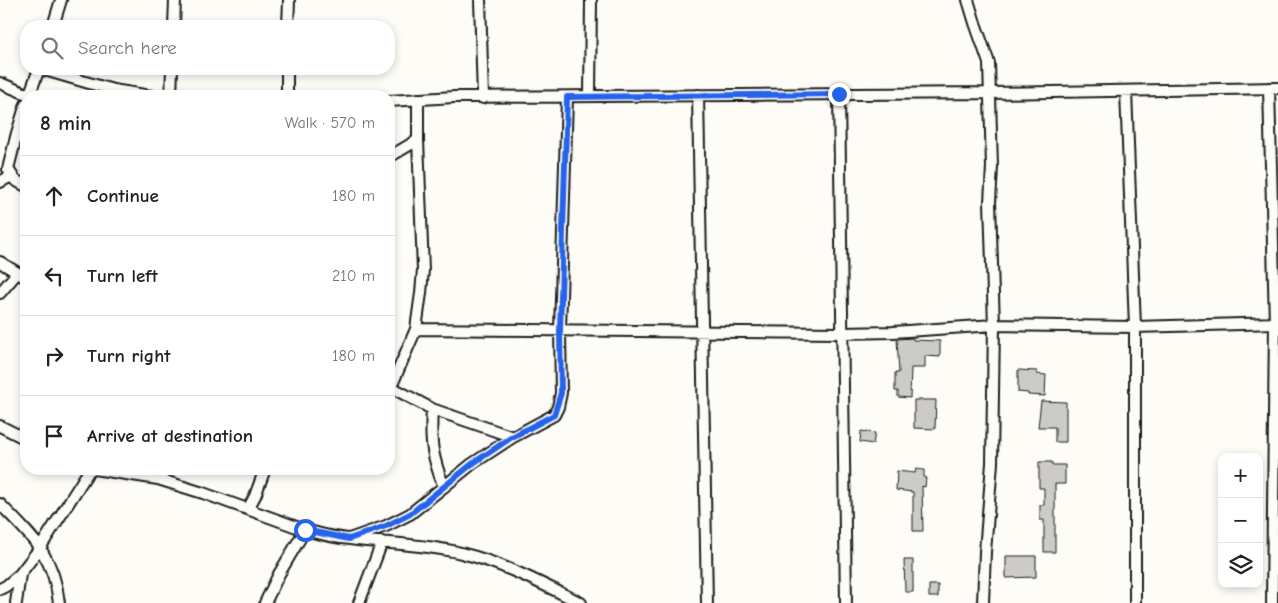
<!DOCTYPE html>
<meta charset="utf-8">
<style>
body{margin:0;font-family:"Comic Neue",sans-serif;background:#f2f2f2;color:#222}
.controls{position:absolute;right:15px;bottom:15px;display:grid;overflow:hidden;border-radius:10px;box-shadow:0 2px 8px #0003}
.controls button{width:45px;height:45px;display:grid;place-items:center;padding:0;border:0;border-bottom:1px solid #e0e0e0;background:#fff;color:#222;font:25px sans-serif}
.stop{position:absolute;width:15px;height:15px;margin:-11px;border:4px solid #2563eb;border-radius:50%;background:#fff}
.stop.end{background:#2563eb;border-color:#fff;box-shadow:0 1px 5px #0008}
.list{margin:0;padding:0;list-style:none}
h2{display:flex;justify-content:space-between;align-items:center;height:65px;margin:0;padding:0 20px;font-size:21px}
h2 small{font-size:16px;font-weight:400;color:#767676}
.list li{display:grid;grid-template-columns:32px 1fr auto;gap:15px;align-items:center;box-sizing:border-box;height:80px;padding:0 20px;border-top:1px solid #e0e0e0}
.list b{display:block;font-size:19px;white-space:nowrap}
.list em{font-size:16px;font-style:normal;color:#767676}
.icon{flex:none;width:28px;height:28px;fill:none;stroke:currentColor;stroke-width:2;stroke-linecap:round;stroke-linejoin:round}
.map{position:relative;flex:none;width:1278px;height:603px;overflow:hidden}
.search{position:absolute;background:#fff;box-shadow:0 2px 8px #0003;left:20px;top:20px;width:375px;height:55px;display:flex;align-items:center;gap:12px;box-sizing:border-box;padding:0 18px;border-radius:20px;color:#767676;font-size:19px}
.panel{position:absolute;background:#fff;box-shadow:0 2px 8px #0003;left:20px;top:90px;width:375px;height:385px;border-radius:20px}
.map>svg:first-child{display:block}
</style>
<div class="map">
<svg width="1278" height="603" viewBox="0 0 1278 603">
<rect width="100%" height="100%" fill="#fdfcf7"/>
<filter id="ink" filterUnits="userSpaceOnUse"><feTurbulence type="fractalNoise" baseFrequency=".02" numOctaves="2"/><feDisplacementMap in="SourceGraphic" scale="10" xChannelSelector="R" yChannelSelector="G"/><feConvolveMatrix kernelMatrix="1 2 1 2 8 2 1 2 1" color-interpolation-filters="sRGB"/></filter>
<g filter="url(#ink)">
<path fill="#cccbc8" stroke="#1c1c1c" d="M913,338V340L940,341V357L925,356V368H911L910,398L898,397V391H895V373H899L897,339Z
M1018,370L1037,371V374L1046,375L1045,396L1028,395V393L1018,392Z
M914,400H936L935,429L914,428Z
M1041,401L1066,402V442H1055V427H1038Z
M861,431L875,433L873,444L860,442Z
M1039,462H1052V465H1065V484H1055V552H1044V520H1040V505H1044V488H1039Z
M916,469L924,470V478H926L925,487L922,486L923,531H913V492L896,490L897,471L915,473Z
M1006,556H1036V577L1006,578Z
M904,560H913V592H905Z
M929,585H938V597H929Z"/>
<g fill="none" stroke-linecap="round" stroke-linejoin="round">
<defs>
<path id="street" d="M480,0L483,98
M968,0L975,23L989,63L992,167L990,202L994,325L992,463L985,552L983,603
M53,26L61,0
M174,26L175,0
M288,26L289,0
M41,69L113,90L151,96
M0,83L29,95
M1269,88L1275,323L1272,603
M1126,91L1135,327V603
M839,94L846,603
M698,95L707,603
M29,96L39,69
M171,96L172,69
M287,96V69
M590,96L591,0
M389,101L454,97L989,93L1278,88
M26,104L17,133L8,169L15,180L26,186
M389,157L418,140
M0,182L11,176
M0,262L26,278
M0,293L17,273
M416,329L843,333L893,332L994,325L1135,327L1278,323
M389,386L432,409L513,437
M391,387L416,329L421,293L423,270L418,140V99
M432,409C430,443 432,456 444,487
M0,426L26,439
M94,469L158,479L203,493L305,530C320,534 335,538 350,539C387,544 425,544 461,553C503,563 542,584 581,603
M0,504C32,537 54,555 59,603
M248,509L255,496L265,469
M349,539L386,526L410,514L472,464L513,437L554,415L558,407L561,393L560,331L567,97
M0,589L6,586L20,574
M16,603L20,574L40,548L90,469
M265,603L279,574L305,530
M359,603L382,542"/>
</defs>
<use href="#street" stroke="#1c1c1c" stroke-width="14"/>
<use href="#street" stroke="#fdfcf7" stroke-width="10"/>
</g>
</g>
<g fill="none" stroke-linecap="round" stroke-linejoin="round" filter="url(#ink)">
<path stroke="#2563eb" stroke-width="6" d="M305,530L349,539L386,526L410,514L472,464L512,437L554,415L561,393L560,331L567,97L839,94"/>
</g>
</svg>
<div class="controls">
<button>+</button>
<button>−</button>
<button><svg class="icon" aria-label="layers" viewBox="0 0 24 24"><path d="M12 4l9 5-9 5-9-5zM3 14l9 5 9-5"/></svg></button>
</div>
<div class="stop" style="left:305px;top:530px"></div>
<div class="stop end" style="left:839px;top:94px"></div>
<div class="search"><svg class="icon" aria-label="search" viewBox="0 0 24 24"><circle cx="10" cy="10" r="6"/><path d="M15 15l6 6"/></svg>Search here</div>
<section class="panel">
<h2>8 min<small>Walk · 570 m</small></h2>
<ul class="list">
<li><svg class="icon" aria-label="ahead" viewBox="0 0 24 24"><path d="M12 20V5M6 11l6-6 6 6"/></svg><div><b>Continue</b></div><em>180 m</em></li>
<li><svg class="icon" aria-label="left" viewBox="0 0 24 24"><path d="M17 20v-9H6M10 6l-5 5 5 5"/></svg><div><b>Turn left</b></div><em>210 m</em></li>
<li><svg class="icon" aria-label="right" viewBox="0 0 24 24"><path d="M7 20v-9h11M14 6l5 5-5 5"/></svg><div><b>Turn right</b></div><em>180 m</em></li>
<li><svg class="icon" aria-label="arrive" viewBox="0 0 24 24"><path d="M6 21V4h12l-3 4 3 4H6"/></svg><div><b>Arrive at destination</b></div></li>
</ul>
</section>
</div>
